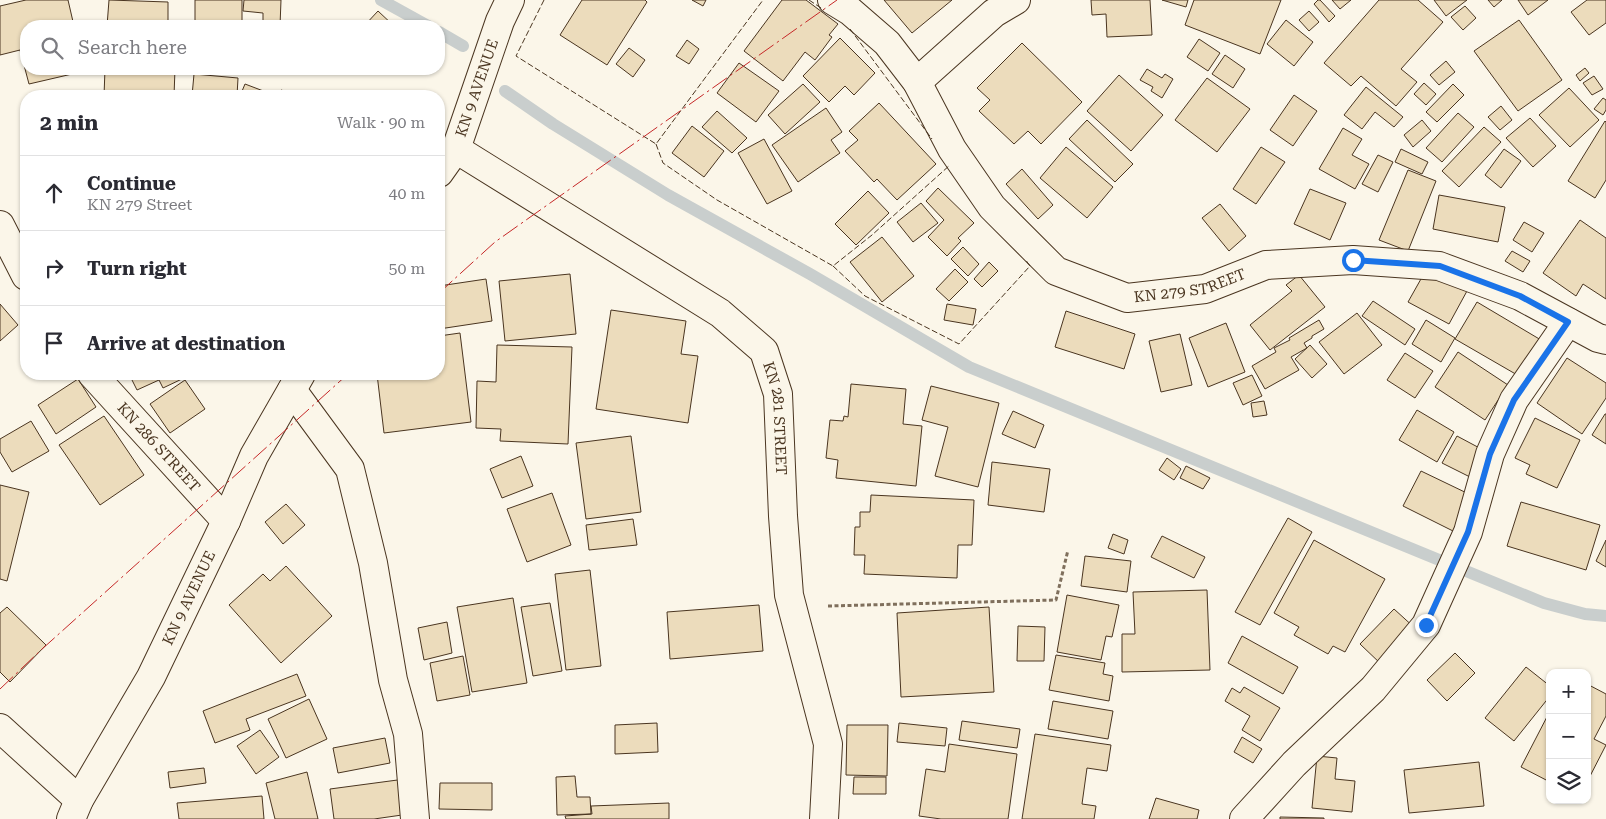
<!DOCTYPE html>
<meta charset="utf-8">
<style>
body{margin:0;font-family:"Roboto Serif",serif;background:#f7f7f7;color:#2b2b33}
.controls{position:absolute;right:15px;bottom:15px;display:grid;overflow:hidden;border-radius:10px;box-shadow:0 1px 4px #0004}
.controls button{width:45px;height:45px;display:grid;place-items:center;padding:0;border:0;border-bottom:1px solid #e1e1e2;background:#fff;color:#2b2b33;font:25px sans-serif}
.stop{position:absolute;width:15px;height:15px;margin:-11px;border:4px solid #1a73e8;border-radius:50%;background:#fff}
.stop.end{background:#1a73e8;border-color:#fff;box-shadow:0 1px 5px #0008}
.list{margin:0;padding:0;list-style:none}
h2{display:flex;justify-content:space-between;align-items:center;height:65px;margin:0;padding:0 20px;font-size:21px}
h2 small{font-size:16px;font-weight:400;color:#7c7c81}
.list li{display:grid;grid-template-columns:32px 1fr auto;gap:15px;align-items:center;box-sizing:border-box;height:75px;padding:0 20px;border-top:1px solid #e1e1e2}
.list b{display:block;font-size:19px;white-space:nowrap}
.list p{margin:0;font-size:16px;white-space:nowrap;color:#7c7c81}
.list em{font-size:16px;font-style:normal;color:#7c7c81}
.icon{flex:none;width:28px;height:28px;fill:none;stroke:currentColor;stroke-width:2;stroke-linecap:round;stroke-linejoin:round}
.map{position:relative;flex:none;width:1606px;height:819px;overflow:hidden}
.search{position:absolute;background:#fff;box-shadow:0 1px 4px #0004;left:20px;top:20px;width:425px;height:55px;display:flex;align-items:center;gap:12px;box-sizing:border-box;padding:0 18px;border-radius:20px;color:#7c7c81;font-size:19px}
.panel{position:absolute;background:#fff;box-shadow:0 1px 4px #0004;left:20px;top:90px;width:425px;height:290px;border-radius:20px}
.map>svg:first-child{display:block}
</style>
<div class="map">
<svg width="1606" height="819" viewBox="0 0 1606 819">
<rect width="100%" height="100%" fill="#fbf6e9"/>
<g fill="none" stroke-linecap="round" stroke-linejoin="round">
<path stroke="#c9cecd" stroke-width="12" d="M381,0L428,26
M439,32L463,46
M505,91L553,124L668,195L810,274L969,367L1544,603L1585,614L1606,616"/>
</g>
<path fill="#ecdcbc" stroke="#4a3520" d="M26,0H68L74,26H26V69H84L85,71L29,84L20,50L0,55V6Z
M109,0L168,2V26H107Z
M195,0H242V26H195Z
M244,0H281L280,26H263V13L243,11Z
M582,0H645L647,2L607,65L560,35Z
M692,0H706L703,6Z
M782,0H806L838,24L829,35L832,37L815,60L805,52L783,81L744,51Z
M884,0H952L912,33Z
M1091,0H1150L1152,35L1107,37L1106,14L1092,15Z
M1162,0H1188L1186,7Z
M1194,0H1281L1260,54L1185,25Z
M1318,0H1320L1335,16L1329,22L1314,4Z
M1332,0H1351L1340,9Z
M1379,0H1418L1443,22L1401,69L1417,82L1396,106L1361,76L1351,86L1324,63Z
M1434,0H1467L1446,16Z
M1488,0H1502L1494,7Z
M1518,0H1548L1528,15Z
M1587,0H1606V23L1589,35L1571,12Z
M1465,6L1476,18L1463,30L1451,17Z
M378,11L394,26H364Z
M1309,11L1319,22L1309,31L1299,20Z
M1286,20L1313,42L1294,66L1267,44Z
M1519,20L1562,80L1518,111L1474,51Z
M840,38L875,73L854,95L845,86L829,102L803,76Z
M1199,39L1220,53L1208,71L1187,57Z
M687,40L699,49L689,64L676,56Z
M1022,43L1082,102L1041,144L1028,131L1014,144L979,111L990,100L977,88Z
M629,48L645,60L633,77L616,64Z
M1225,55L1245,69L1233,88L1212,74Z
M1446,61L1455,72L1439,85L1430,75Z
M739,63L779,91L756,122L717,93Z
M1585,68L1589,73L1580,81L1576,75Z
M105,69H175L174,96H104Z
M1147,69L1162,78L1165,74L1173,79L1162,98L1151,91L1153,87L1140,80Z
M194,74L238,78L237,96H192Z
M1119,75L1163,115L1131,151L1087,111Z
M1594,76L1603,89L1592,95L1583,83Z
M1207,78L1250,109L1217,152L1175,120Z
M1424,83L1436,94L1426,105L1414,94Z
M245,84L266,92L265,96H240Z
M803,84L820,102L785,134L768,115Z
M1453,84L1464,95L1437,122L1426,112Z
M1366,87L1403,117L1394,127L1375,112L1362,129L1344,115Z
M1569,88L1599,120L1570,147L1539,115Z
M281,90L301,96H279Z
M1294,95L1317,111L1293,146L1270,130Z
M1603,98L1606,100V110L1603,115L1594,109Z
M879,103L936,164L897,200L877,179L874,182L845,151L858,140L849,131Z
M1501,106L1512,120L1500,130L1488,117Z
M826,108L842,132L831,140L840,153L798,182L772,145Z
M717,111L747,138L732,153L702,127Z
M1458,113L1474,127L1442,162L1426,148Z
M1530,118L1556,146L1533,167L1506,138Z
M1087,120L1133,164L1115,182L1069,139Z
M1422,120L1431,131L1413,147L1404,135Z
M1605,121L1606,122V180L1595,198L1568,181Z
M692,126L724,151L704,177L672,153Z
M1484,127L1501,142L1459,187L1442,171Z
M1343,128L1362,139L1352,155L1369,164L1355,189L1319,169Z
M764,139L792,191L767,204L738,153Z
M1066,147L1113,187L1087,218L1040,178Z
M1261,147L1285,162L1256,204L1233,189Z
M22,149H26V229H25Z
M1401,149L1428,162L1422,174L1395,162Z
M1504,149L1521,161L1501,188L1485,175Z
M1378,155L1393,162L1378,192L1362,184Z
M1022,169L1053,205L1038,219L1006,184Z
M1408,170L1436,181L1408,251L1379,240Z
M938,188L974,223L958,238L961,241L947,256L928,237L944,220L926,201Z
M1310,189L1346,203L1330,240L1294,224Z
M868,191L889,213L856,245L835,224Z
M1439,195L1505,207L1498,242L1433,229Z
M921,203L938,223L913,242L897,222Z
M1220,204L1246,236L1229,251L1202,218Z
M1580,220L1606,238V299L1583,284L1576,296L1543,273Z
M1524,222L1544,233L1532,252L1513,240Z
M882,237L914,276L882,302L850,262Z
M963,247L979,264L968,276L951,259Z
M1512,251L1530,261L1523,272L1505,261Z
M989,262L998,271L982,287L974,279Z
M955,269L968,282L949,301L936,289Z
M1426,270L1467,291L1449,324L1408,302Z
M570,274L576,334L505,341L499,281Z
M1299,275L1325,307L1270,350L1250,325L1292,291L1286,285Z
M486,279L492,321L439,329V286Z
M1373,301L1415,329L1405,345L1362,316Z
M1477,302L1541,340L1519,376L1455,339Z
M0,304L18,325L0,341Z
M947,304L976,309L973,325L944,320Z
M611,310L686,321L681,354L698,356L688,423L596,409Z
M1066,311L1135,334L1124,369L1055,347Z
M1357,313L1382,345L1344,374L1319,342Z
M1319,320L1324,329L1312,336V338L1304,343L1307,348L1291,357L1299,370L1265,389L1252,366L1276,352L1274,348L1290,340L1289,338Z
M1426,320L1455,338L1441,362L1412,344Z
M1226,323L1245,372L1208,387L1189,338Z
M460,333L471,422L384,433L377,374H439V336Z
M1180,334L1192,385L1161,392L1149,341Z
M497,345L572,347L568,444L500,441L501,429L476,428L477,381L496,382Z
M1310,345L1327,364L1312,378L1295,359Z
M1458,352L1508,385L1485,420L1435,387Z
M1405,353L1433,371L1415,398L1387,380Z
M1567,358L1606,383V398L1582,434L1537,403Z
M129,374H187L184,378L163,388L159,380L137,390Z
M1252,375L1262,396L1243,405L1233,383Z
M78,379L96,407L56,434L38,405Z
M185,380L205,409L170,433L150,404Z
M851,384L906,389L903,424L922,426L916,486L836,478L838,460L826,458L830,420L843,421L844,416L848,417Z
M931,386L999,403L978,487L935,476L948,427L922,420Z
M1264,401L1267,415L1253,417L1251,403Z
M1417,410L1454,432L1437,462L1399,440Z
M1013,411L1044,425L1035,448L1002,434Z
M1605,414H1606V444L1592,435Z
M104,416L144,475L100,505L59,445Z
M1535,418L1580,440L1557,488L1526,474L1530,465L1515,458Z
M31,421L49,451L12,472L0,452V439Z
M631,436L641,512L586,519L576,443Z
M1457,436L1487,452L1472,478L1442,463Z
M521,456L533,486L502,498L490,469Z
M1167,458L1181,469L1174,480L1159,470Z
M992,462L1050,469L1044,512L988,505Z
M1186,466L1210,478L1203,489L1180,478Z
M1421,471L1473,496L1455,532L1403,506Z
M0,485L29,492L7,581L0,579Z
M552,493L571,545L527,562L507,509Z
M871,495L974,500L972,545H958L957,578L864,574L865,555H854L855,527H860V512H870Z
M1521,502L1600,525L1586,570L1507,546Z
M286,504L305,525L283,544L265,522Z
M1288,518L1312,532L1260,625L1235,612Z
M633,519L637,545L589,550L586,525Z
M1113,534L1128,540L1124,554L1108,548Z
M1162,536L1205,557L1194,578L1151,557Z
M1314,540L1385,579L1345,652L1333,646L1328,654L1294,635L1299,627L1274,613Z
M1606,540V567L1596,561Z
M1085,556L1131,561L1127,592L1081,586Z
M286,566L332,616L281,663L229,605L263,574L270,581Z
M590,570L601,666L566,670L555,574Z
M1207,590L1210,670L1122,672V634H1135L1133,592Z
M1067,595L1119,605L1112,637L1106,636L1101,660L1057,652Z
M513,598L527,683L472,692L457,607Z
M550,603L562,671L533,676L521,607Z
M759,605L763,651L670,659L667,612Z
M7,607L46,645L10,682L0,672V613Z
M989,607L994,692L901,697L897,613Z
M1394,609L1416,629L1382,665L1360,644Z
M447,622L452,653L424,660L418,628Z
M1018,626L1045,627L1044,661H1017Z
M1242,636L1298,667L1283,694L1228,663Z
M1455,653L1475,673L1447,701L1427,680Z
M1056,655L1105,663L1103,674L1113,676L1109,701L1049,690Z
M463,656L470,695L437,701L430,663Z
M1526,667L1550,686V696L1514,741L1485,718Z
M297,674L306,696L246,719L250,730L215,743L203,711Z
M1587,684L1606,694V716L1594,739L1606,745L1587,782Z
M1244,687L1280,708L1260,741L1242,730L1250,716L1225,701L1232,688L1240,693Z
M309,699L327,739L286,758L268,719Z
M1053,701L1113,711L1108,739L1048,729Z
M1550,711V782L1521,767Z
M962,721L1020,729L1017,748L959,740Z
M657,723L658,752L615,754V725Z
M899,723L947,728L945,746L897,742Z
M847,725H888L887,776L846,775Z
M260,730L279,757L256,774L237,746Z
M1035,734L1111,745L1107,771L1087,768L1082,804L1096,806L1094,819H1022Z
M1242,737L1262,749L1253,763L1234,752Z
M385,738L390,763L338,773L333,748Z
M949,744L1017,754L1008,819H941L919,816L926,769L945,772Z
M1317,756L1337,758L1335,779L1355,781L1352,812L1312,808Z
M1479,762L1484,806L1409,813L1404,770Z
M204,768L206,783L170,788L168,772Z
M307,772L318,819H275L266,783Z
M575,776L577,797H590L591,814L557,815L556,777Z
M854,777H886V794H853Z
M405,779L409,814L374,819H334L330,789Z
M440,783H492V810L439,809Z
M262,796L264,819H179L177,803Z
M1156,798L1199,810L1197,819H1149Z
M669,803V819H566L565,816L592,814L591,806Z
M1280,817L1324,818V819H1280Z"/>
<g fill="none" stroke-linecap="round" stroke-linejoin="round">
<defs>
<g id="minor">
<path id="s1" d="M832,0L850,11L887,43L917,82L952,149L992,207L1056,271L1127,298L1205,289L1266,265L1353,260L1439,266L1520,296L1598,338L1606,340"/>
<path d="M917,82L994,13L1016,0"/>
<path id="s2" d="M456,149L720,313L764,351L778,394L783,516L789,595L828,744L824,819"/>
<path id="s3" d="M439,173L456,149L500,21L510,0"/>
<path d="M0,225L26,276"/>
<path id="s4" d="M92,374L226,521"/>
<path d="M292,390L350,469L373,563L393,680L408,734L415,819"/>
<path d="M0,728L79,800"/>
<path id="s5" d="M71,819L79,800L151,677L226,521L254,456L301,374"/>
<path d="M1244,819L1294,764L1373,689L1426,625L1468,532L1490,454L1514,400L1568,322"/>
</g>
</defs>
<use href="#minor" stroke="#4a3520" stroke-width="30"/>
<path stroke="#7f6f5c" stroke-width="3" stroke-dasharray="4 2.5" stroke-linecap="butt" d="M828,606L1056,600L1068,550"/>
<use href="#minor" stroke="#fbf6e9" stroke-width="28"/>
<path stroke="#4a3520" stroke-width="1" stroke-dasharray="6 2.5" stroke-linecap="butt" d="M544,0L516,56L656,144L763,0
M809,0L824,10
M850,29L932,139
M656,144L663,163L717,200L833,266L872,235L950,165
M833,266L865,296L959,344L1030,266L1025,259"/>
<path stroke="#c62828" stroke-width="1" stroke-dasharray="18 4 2.5 4" stroke-linecap="butt" d="M439,293L495,242L837,0
M0,689L41,650L348,374"/>
</g>
<g fill="none" stroke-linecap="round" stroke-linejoin="round">
<path stroke="#1a73e8" stroke-width="6" d="M1353,260L1440,266L1520,296L1568,322L1514,400L1490,454L1468,532L1426,625"/>
</g>
<g text-anchor="middle" dominant-baseline="central" stroke-width="4" stroke-linejoin="round" paint-order="stroke">
<g font-size="15" fill="#4a3520" stroke="#fbf6e9">
<text stroke="none"><textPath href="#s3" startOffset="94">KN 9 AVENUE</textPath></text>
<text stroke="none"><textPath href="#s1" startOffset="496">KN 279 STREET</textPath></text>
<text stroke="none"><textPath href="#s2" startOffset="438">KN 281 STREET</textPath></text>
<text stroke="none"><textPath href="#s4" startOffset="99">KN 286 STREET</textPath></text>
<text stroke="none"><textPath href="#s5" startOffset="251">KN 9 AVENUE</textPath></text>
</g>
</g>
</svg>
<div class="controls">
<button>+</button>
<button>−</button>
<button><svg class="icon" aria-label="layers" viewBox="0 0 24 24"><path d="M12 4l9 5-9 5-9-5zM3 14l9 5 9-5"/></svg></button>
</div>
<div class="stop" style="left:1353px;top:260px"></div>
<div class="stop end" style="left:1426px;top:625px"></div>
<div class="search"><svg class="icon" aria-label="search" viewBox="0 0 24 24"><circle cx="10" cy="10" r="6"/><path d="M15 15l6 6"/></svg>Search here</div>
<section class="panel">
<h2>2 min<small>Walk · 90 m</small></h2>
<ul class="list">
<li><svg class="icon" aria-label="ahead" viewBox="0 0 24 24"><path d="M12 20V5M6 11l6-6 6 6"/></svg><div><b>Continue</b><p>KN 279 Street</p></div><em>40 m</em></li>
<li><svg class="icon" aria-label="right" viewBox="0 0 24 24"><path d="M7 20v-9h11M14 6l5 5-5 5"/></svg><div><b>Turn right</b></div><em>50 m</em></li>
<li><svg class="icon" aria-label="arrive" viewBox="0 0 24 24"><path d="M6 21V4h12l-3 4 3 4H6"/></svg><div><b>Arrive at destination</b></div></li>
</ul>
</section>
</div>
